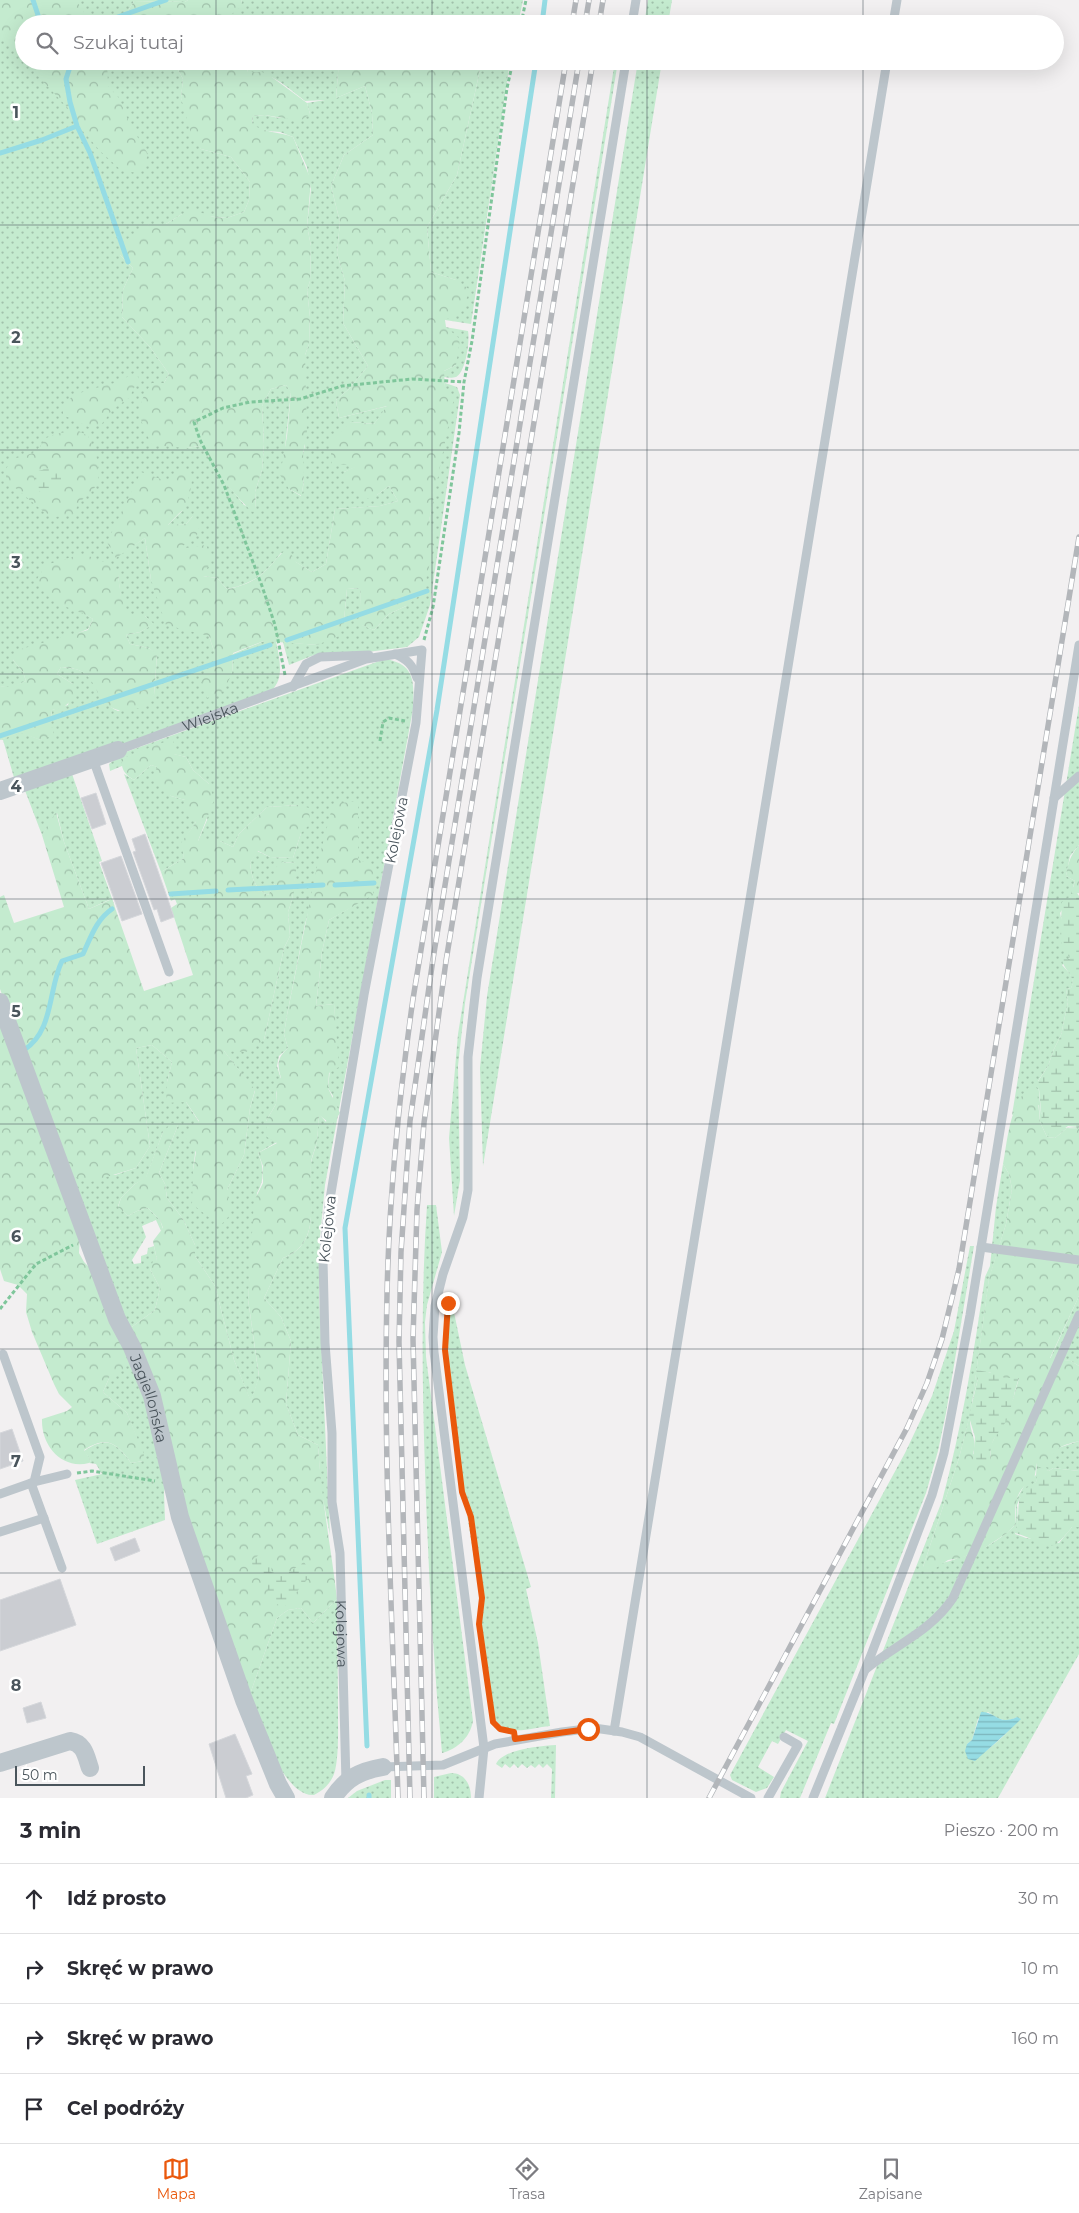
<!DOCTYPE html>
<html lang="pl">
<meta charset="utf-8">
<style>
body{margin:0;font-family:Montserrat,sans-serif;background:#f2f2f3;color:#2b2b33}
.scale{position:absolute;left:15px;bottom:12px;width:130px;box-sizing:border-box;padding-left:5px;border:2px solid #4a555c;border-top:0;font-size:14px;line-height:18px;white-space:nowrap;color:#4a555c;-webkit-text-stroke:4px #fff;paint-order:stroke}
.stop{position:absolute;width:15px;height:15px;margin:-11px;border:4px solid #ea580c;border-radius:50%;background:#fff}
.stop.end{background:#ea580c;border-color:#fff;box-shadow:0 1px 5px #0008}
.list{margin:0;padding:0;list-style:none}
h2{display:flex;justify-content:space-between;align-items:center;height:65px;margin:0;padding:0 20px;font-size:21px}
h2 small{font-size:16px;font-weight:400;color:#7c7c81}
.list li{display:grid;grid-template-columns:32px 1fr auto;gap:15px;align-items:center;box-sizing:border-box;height:70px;padding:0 20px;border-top:1px solid #e1e1e2}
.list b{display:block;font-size:19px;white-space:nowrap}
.list em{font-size:16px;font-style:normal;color:#7c7c81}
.icon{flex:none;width:28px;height:28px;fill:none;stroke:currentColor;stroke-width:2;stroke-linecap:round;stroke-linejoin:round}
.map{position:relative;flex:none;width:1079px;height:1798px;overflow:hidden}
.search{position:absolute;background:#fff;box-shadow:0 5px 20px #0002;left:15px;right:15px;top:15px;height:55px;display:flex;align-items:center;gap:12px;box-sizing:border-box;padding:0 18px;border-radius:28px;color:#7c7c81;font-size:19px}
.sheet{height:345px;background:#fff}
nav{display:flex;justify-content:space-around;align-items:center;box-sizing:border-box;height:70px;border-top:1px solid #e1e1e2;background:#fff;font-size:14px;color:#7c7c81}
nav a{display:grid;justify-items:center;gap:2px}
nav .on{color:#ea580c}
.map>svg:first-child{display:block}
</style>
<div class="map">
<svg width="1079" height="1798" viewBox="0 0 1079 1798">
<defs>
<pattern id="grass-dots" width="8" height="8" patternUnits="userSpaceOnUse" patternTransform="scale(1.25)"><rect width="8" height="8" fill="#c4ebcf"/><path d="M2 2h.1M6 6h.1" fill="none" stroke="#a1c1ab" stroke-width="1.8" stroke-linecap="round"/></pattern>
<pattern id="forest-crowns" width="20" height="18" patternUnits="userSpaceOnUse" patternTransform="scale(1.25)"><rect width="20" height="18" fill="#c4ebcf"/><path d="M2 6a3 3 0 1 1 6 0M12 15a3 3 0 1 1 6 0" fill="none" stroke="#a1c1ab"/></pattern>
<pattern id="wetland-marsh" width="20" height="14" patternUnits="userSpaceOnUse" patternTransform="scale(1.25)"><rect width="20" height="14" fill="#c4ebcf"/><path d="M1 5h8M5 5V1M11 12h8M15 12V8" fill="none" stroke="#a1c1ab"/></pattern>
<pattern id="water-rules" width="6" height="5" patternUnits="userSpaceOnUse" patternTransform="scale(1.25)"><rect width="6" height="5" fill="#95dce4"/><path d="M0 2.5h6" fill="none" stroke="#7cb5bc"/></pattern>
</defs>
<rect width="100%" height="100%" fill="#f2f0f1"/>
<path fill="url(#grass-dots)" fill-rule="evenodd" d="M0,0H188L185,2L134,1L122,21L125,24H24V61H159L177,68L183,79L181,98L201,149L231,157L250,182L249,200L244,212L227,218L182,214L166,224H149L120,255L133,268L123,290L122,317L150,347L169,374L164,383L187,448L199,446L208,454L217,471L244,505L256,509L255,492L262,470L264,444L262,406L271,389L286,385L291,392L285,448L289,489L301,496C307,480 299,462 305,446V355L309,344L310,317L307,290L310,281L311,246L307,226L311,189L307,167L293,137L280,132L258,130L252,124L253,116L265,115L279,118L310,114L307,103L325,100L305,101C286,87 273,72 248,72L245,61H339L336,98L365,86L372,113L373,135L344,155L331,186L340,222L337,253L345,281L343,323L368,366L349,389L336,400L339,418L388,406L374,424L351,422L332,465H361L344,472L377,495L389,486L398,501L380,506L335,509L326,564L312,572L281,553C264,575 254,583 227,589L217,578L203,576L178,549L193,516L186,524L167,526L183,510L116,557L145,538L151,580L209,636L214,651V665L232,674L233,654L264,641H276C279,657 285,678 272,690L210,714L15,781L3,740H0L20,732L41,740L51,723L52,710L68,705L73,684L57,674L61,667C68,668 75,668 81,671C99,680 97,702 118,711L154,695L157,655L149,648L130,644L126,635L140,632L153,624L145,616H123L118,575L63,605L77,609L93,619L88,629L13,660L23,672L26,681L11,688L0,686Z
M241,0H523L518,24H216L242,2Z
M648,0H672L668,24H644Z
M477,61H510L471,324L445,320L456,280L431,272L427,227L457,175L481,65Z
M615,61H618L465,1003L458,1066L460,1180L454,1216L449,1138L458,1034Z
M638,61H662L483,1166L480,1068L487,996Z
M445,327L468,331C470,340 466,372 456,377C453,378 448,378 444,377V371L456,365Z
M445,383L457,387L460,395L430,605L419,637L407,647L359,653L314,655L289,665L283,642L317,645L344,620L347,589L360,588L362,625L374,630L389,614L406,606L429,521L433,499Z
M385,659C416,664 414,683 413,709L325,1185L320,1237L319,1295L330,1535L321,1489L318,1445L298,1435L286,1404L291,1341L281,1317L264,1298L283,1258C325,1242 306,1197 311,1163C312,1156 316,1148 317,1141C318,1132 318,1123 319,1114L326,1122L333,1096L328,1088L335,1023L334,1004L316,1006L322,952L329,920L373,894L358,860L357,843L313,895L305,924L287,1015L284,1034L288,1048L279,1056L277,1066L281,1079L276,1093V1104L266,1121L277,1142L258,1153C264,1168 265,1179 257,1193L248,1299L259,1377L251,1402L234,1360L215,1286L195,1256V1245L183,1219L167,1198L165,1184L159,1173L178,1125L163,1132L146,1178L135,1184L121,1198L118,1206L128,1216L137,1211L148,1208L160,1220L163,1229L161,1231L156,1220L142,1226L146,1237L132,1260L134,1264L141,1263V1256L147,1254L148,1248L154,1246L157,1260L150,1269L160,1288L155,1310L129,1329L65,1173L115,1175L136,1168L150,1146L136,1048L152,1045L172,1062L167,1082L186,1102L199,1122L193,1170L227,1190L244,1155L250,1108L255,1091L224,1051L264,1040L284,948L290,936L288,912L292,900L296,863L282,862L275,884L268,895C254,888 252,878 250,863L257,851L270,857L293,858L301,833L299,805L267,807L239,834L233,847L220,841H198L207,820L209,784L193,770L186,757L173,754L172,740L122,759V766L110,771L109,764L123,753Z
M1079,705V845L1070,856L1066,876L1075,881L1073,887L1079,896H1071L1060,913L1070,960L1062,965C1069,973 1076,978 1071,988L1066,989L1068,1002L1061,1035L1054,1049L1048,1066L1038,1081L1041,1114L1065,1128L1079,1127V1129L1067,1128L1055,1138L1047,1137L1040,1122L1039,1105L1012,1115Z
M151,765L158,767L171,796L185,800L196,822L182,843L184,858L161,872L124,774L134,780Z
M71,771L102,861L99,862L115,907L111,899L89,909L64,842L57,813L42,835L24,788Z
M1003,1164L1009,1174L1012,1189L1006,1224L989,1279L971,1411L959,1458L923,1567C956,1561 992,1550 1016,1524V1500L1024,1486L1036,1475L1037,1463L1058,1448L1079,1441V1471L1053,1468L1049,1471L1044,1470L1039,1473L1036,1482L1020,1498L1017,1505L1018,1525L1015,1534L1026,1538L1059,1543L1072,1527H1079V1654L998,1798H825L942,1501C962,1427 974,1352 985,1277L990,1266L996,1207ZM988,1712C999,1720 1005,1723 1017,1717C1012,1731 998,1741 986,1751L967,1744L972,1740L978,1719Z
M427,1205H436L442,1252L427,1305L425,1322L426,1357L473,1721C470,1738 457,1749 442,1753C433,1659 428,1565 425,1470C422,1381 421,1294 427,1205Z
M970,1246H974L946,1413L938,1451L926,1493L834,1724L831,1723L800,1798H780L781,1792L808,1741L786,1730L778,1744L772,1741L758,1767L774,1777L767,1788L756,1792L732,1780L730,1775L905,1453L932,1396L954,1331Z
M1079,1296V1366L1071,1361L1050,1359Z
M451,1298L465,1365L531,1587L526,1589L538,1643L550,1726C530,1728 506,1738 494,1718L481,1625L484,1598L473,1516L464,1492L449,1364L447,1322Z
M120,1336L130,1352L168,1476L164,1492L165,1520L97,1544L75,1480L102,1474L96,1464L89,1463L91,1461L84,1451C107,1435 117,1443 131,1463L143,1461V1454L127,1413L103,1392L110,1376Z
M337,1599C337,1637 338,1675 338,1713C338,1728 339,1760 334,1774C330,1784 324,1790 314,1795C283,1798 257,1717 249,1697L277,1618L288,1610L301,1608L313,1623Z
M556,1745L555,1798H551L552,1769L547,1764L543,1768L539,1764L535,1768L531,1765L527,1768L522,1764L518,1768L514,1764L510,1768L505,1764L502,1768L496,1764C503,1749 540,1746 556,1745Z
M451,1773C465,1773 471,1785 471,1798H434V1777Z
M385,1780H391V1798H348L357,1791Z"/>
<path fill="url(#forest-crowns)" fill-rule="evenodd" d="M0,0H76L85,14L87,24H24V55L0,37Z
M188,0H241L242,2L238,10L216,24H125L122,21L134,1L185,2Z
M32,61H107L108,86L119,98L130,125L148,154L143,169L139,173L122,171L100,151L84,132L67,107L38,76Z
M159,61H245L248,72H262L269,75L307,103L310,114L300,121L265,115L253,116L252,123C261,133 279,131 293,137L311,180L307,226L311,246L310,281L307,290L310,317L309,344L305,355L307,435L303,453L304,475L302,496L289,489L280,475L287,436L291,393L286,385L271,389L262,406L264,444L262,470L255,492L256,509L253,512C243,504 224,482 217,471C210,461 209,455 199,446L187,448L152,445C139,418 133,409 152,383H164L169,374L150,347L122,317L123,290L133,268L120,255L119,245L149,224H166L182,214L194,210L213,217L227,218L244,212L249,200L250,182L231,157L201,149L192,137L181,98L183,79L177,68Z
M339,61H380L385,69L413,61H477L481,65L457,175L427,227L431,272L456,280L470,290L461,312L445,320L446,327L460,339L456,365L444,371L445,387L454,398L429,521L437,532L423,593L406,606L389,614L374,630L361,625L360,588L347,589L344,620L339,636L317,645L264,641L233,653L232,674L223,691L207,698L201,679L214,665V651L209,636L166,625L151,580L145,538L116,558L107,542L141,472L169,482L181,468L192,479C189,505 185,507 168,525L186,524L194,515L200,524L197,535L179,549L206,545L212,559L203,576L217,578L227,589C248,585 259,579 273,563C278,557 281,553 288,549L296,562L312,572L326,564L335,509L380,506L398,501L389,486L377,495L364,500L346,483L344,472L359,465H332L330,442L351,422L374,424L387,406L339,418L336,400L349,389L368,366L343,323L345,281L337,253L340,222L331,186L344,155L373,135L372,113L365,86L336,98Z
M135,373L139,378L129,398L113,409L101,425L89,427L63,415V405C75,390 100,388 118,382C124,380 128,375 135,373Z
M77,430L88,436C95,449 104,473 95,487C92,492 88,494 84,498C79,502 76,509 73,515L54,517L44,512L6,480V469L12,459C27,455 38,455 44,439L55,434Z
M86,555L114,566L118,575L121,596L129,601L124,608V616H145L154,624L140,632L126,635L130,644L149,648L157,654L154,695L150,704C131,712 111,716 99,695C95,687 91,678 84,673C77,668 69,668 61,667L57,674L73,684L77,695L63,708L52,710L51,723L54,735L41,740L20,733L0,740V686L11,687L26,681L23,672L13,660L21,649L88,630L93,619C78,609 58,607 46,594C42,590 40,584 37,579L46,565L75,556Z
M172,739L176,748L174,754L186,757L193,770L209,784L214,800L198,841H220L233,847L239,834L267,807L299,805L309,808L310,824L301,833L293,858L270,857L258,851L250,863C252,878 254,888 268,895L275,884L274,869L282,862L297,863L292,900L288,912L290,936L284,948L264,1040L246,1052L224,1051L255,1090L250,1108L244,1155L227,1190L230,1215L220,1226L192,1204L193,1170L196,1152L185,1137L199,1121L186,1102L166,1103L167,1082L172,1062L152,1045L136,1048L150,1146L136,1168L90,1182L65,1173L0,989V897L4,895L14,923L64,907L42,835L56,812L64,842L89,909L112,899L144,991L193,975L171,908L177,904L175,899L171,901L161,872L184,858L181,843L196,822L184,813L185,800L171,796L153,777L157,767L151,765L134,780C124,774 122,770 121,759Z
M358,801V860L375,865L373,895L329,920L322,952L316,1006L334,1004L339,1067L329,1073L328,1088L340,1113L332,1125L319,1115C318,1124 318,1133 317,1142C315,1150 311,1157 311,1165C308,1199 323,1243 283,1258L264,1298L281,1317L291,1341L286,1404L298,1435L318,1445C321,1497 331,1547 337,1599L313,1623L301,1608L288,1610L277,1618L249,1697L210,1591L129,1329L155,1310L160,1288L150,1269L153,1261L157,1260L153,1241L163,1228L160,1220L148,1208L137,1211L128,1216L118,1207L121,1198L135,1184L146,1177L163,1132L172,1123L178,1125L159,1173L165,1184L167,1198L183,1219L195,1245V1256L215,1286L234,1360L251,1401L259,1376L248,1299L254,1201L263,1183V1166L258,1153L277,1143L267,1137L266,1121L276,1104L277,1081L281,1078C277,1064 277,1058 288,1048L284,1034L287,1015L318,862L333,804Z
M1079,845V893L1071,894L1075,881L1066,876C1068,863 1070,856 1079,845Z
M0,1012L80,1233L79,1253L84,1262L94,1272L120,1336L126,1360L124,1370L110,1376L103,1392L127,1413L144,1454L143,1461L131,1463C117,1443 107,1435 84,1450L91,1461L89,1463C62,1470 41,1446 42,1419L67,1411L72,1407L59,1394L54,1384L32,1332L26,1312L27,1294L18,1285L4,1281L0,1269Z
M1029,1087L1037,1090L1040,1122L1047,1137L1055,1138L1067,1128L1079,1129V1296L1050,1358L1071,1361L1079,1366V1441C1059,1446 1053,1448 1049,1468L1037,1463L1034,1480C1015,1488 1014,1506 1016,1524L1007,1533L983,1549L961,1558L948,1560L930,1572L923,1567L959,1458L971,1410L989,1278L1006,1224L1012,1189L1009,1174L1003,1164C1008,1137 1009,1108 1029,1087ZM989,1372L1004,1378H1019L1013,1399L991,1445L990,1460L973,1454C977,1437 971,1436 970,1422C969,1408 975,1392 978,1378Z"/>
<path fill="url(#wetland-marsh)" d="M53,467L61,471V484L50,493L44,495L36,488L34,475L38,471Z
M1071,896H1079V1127L1068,1126L1054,1136L1049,1135L1042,1122L1039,1089L1035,1086L1048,1066L1054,1049L1061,1035L1068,1002L1066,989L1071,988C1077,975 1063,971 1062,959H1070L1060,940L1062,902Z
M976,1370L999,1374L1004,1378H1019C1014,1391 1013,1404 1008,1417C999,1437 991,1433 990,1460L987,1462L973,1459L975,1437L969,1417L978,1378Z
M1039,1467L1049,1471L1053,1468L1079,1471V1527H1072C1046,1561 1046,1541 1015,1533C1016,1529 1018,1526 1018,1522C1019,1503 1016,1492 1036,1482Z
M259,1555L263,1561L272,1565L271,1572L285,1575L304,1562L310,1571V1576L285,1606C268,1605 271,1591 262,1581C256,1574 252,1570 252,1560Z"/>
<path fill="url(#water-rules)" d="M981,1712C997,1712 998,1726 1017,1717L1021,1719C1006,1734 991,1747 975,1761L968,1759L965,1751L967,1744L972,1740Z"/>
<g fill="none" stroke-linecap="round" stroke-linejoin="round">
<path stroke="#95dce4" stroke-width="5" d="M33,0L41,24
M98,24L166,0
M542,24L545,0
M72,61L66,79L70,102L77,126L90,153L128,262
M0,153L42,140L77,126
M287,640L427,591
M0,736L270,645
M335,885L374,883
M228,890L323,885
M171,894L216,891
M24,1050C54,1031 48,989 62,961L83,954C91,937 96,920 112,909
M367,1746L345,1228L437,710L536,61
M369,1798V1795"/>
</g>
<path fill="#cbcdd2" stroke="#d5d7db" d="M96,793L106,824L92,829L81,798Z
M145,834L174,917L161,922L157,909L154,910L133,852L136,851L132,839Z
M121,856L142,914L122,921L101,863Z
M12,1429L23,1461L0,1469V1433Z
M135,1538L140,1551L115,1561L110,1548Z
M60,1579L76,1625L0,1651V1600Z
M41,1702L46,1718L27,1723L23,1708Z
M235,1734L252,1774L246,1776L253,1795L246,1798H226L209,1744Z"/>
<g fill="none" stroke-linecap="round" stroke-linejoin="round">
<path stroke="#7fc69b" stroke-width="3" stroke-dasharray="4 2.5" stroke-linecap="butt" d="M521,24L526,0
M424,640L433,607L459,433L464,382L472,341L507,88L513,61
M285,675L275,625L262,586L224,485L200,440L194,422L223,408L250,402L300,399L342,386L412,379L464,382
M380,741L383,722L389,718L405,721
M0,1309L36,1264L73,1245
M77,1473L92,1471L155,1481
M468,1510L482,1598L481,1610"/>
<g stroke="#bdc6cc" stroke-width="9">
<path d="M632,24L636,0"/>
<path d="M893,24L897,0"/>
<path d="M395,654C407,659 413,665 417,678"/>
<path d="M293,687L306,664L320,657L369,655"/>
<path id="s1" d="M118,750L366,659L422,650L416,723L364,995L329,1205L323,1260L325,1343L332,1433V1502L340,1553L346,1782"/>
<path d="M93,759L169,972"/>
<path d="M1054,798L1079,776"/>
<path d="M981,1247L1079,1260"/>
<path d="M34,1482L67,1474"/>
<path d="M31,1483L62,1568"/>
<path d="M0,1494L34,1482L40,1457L3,1354"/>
<path d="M0,1532L44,1518"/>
<path d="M866,1669C897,1644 931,1631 953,1598L1079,1315"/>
<path d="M614,1731L887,61"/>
<path d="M383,1767L443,1765L495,1744L562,1732L594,1728L622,1732L640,1737L751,1798"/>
<path d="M479,1798L484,1748L434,1352L433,1337L435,1306L443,1274L463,1217L468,1190V1057L477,978L626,61"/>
<path d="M768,1798L798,1745L784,1737"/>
<path d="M813,1798L871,1655L932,1495L944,1453L970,1315L1079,645"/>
</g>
<g stroke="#bdc6cc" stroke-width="18">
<path d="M0,791L118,750"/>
<path id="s2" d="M0,1002L117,1319L132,1347L152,1396L180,1517L244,1700L278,1784L286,1798"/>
<path d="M0,1763L70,1741C84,1743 86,1756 90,1768"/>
<path d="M333,1798C346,1778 360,1771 383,1767"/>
</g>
<defs>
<path id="rail" d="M572,24L576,0
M585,24L589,0
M599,24L603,0
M398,1798C393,1631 383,1463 387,1295C389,1196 399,1097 413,999L566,61
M410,1798L399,1342L401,1252L410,1121L433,959L579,61
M424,1798L413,1339L417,1210L424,1123L446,961L593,61
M709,1798L907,1428L927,1383L942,1339L959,1269L1079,537"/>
</defs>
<use href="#rail" stroke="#b3b6ba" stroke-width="5.5"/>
<use href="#rail" stroke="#fff" stroke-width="4" stroke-dasharray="11" stroke-linecap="butt"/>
</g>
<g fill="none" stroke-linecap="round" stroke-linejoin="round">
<path stroke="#ea580c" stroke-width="6" d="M448,1303L445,1350L462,1492L471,1517L482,1598L479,1624L493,1722L500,1729L514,1732L515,1739L588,1729"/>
</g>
<path fill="none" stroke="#4a555c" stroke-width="1" stroke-opacity="0.55" d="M216,0V24M432,0V24M647,0V24M863,0V24M216,61V1798M432,61V1798M647,61V1798M863,61V1798M0,225H1079M0,450H1079M0,674H1079M0,899H1079M0,1124H1079M0,1349H1079M0,1573H1079"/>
<g text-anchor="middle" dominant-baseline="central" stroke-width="5" stroke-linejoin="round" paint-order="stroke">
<g font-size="15" fill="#4a555c" stroke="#fff">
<text stroke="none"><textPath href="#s1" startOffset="98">Wiejska</textPath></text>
<text transform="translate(396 830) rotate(-79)">Kolejowa</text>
<text transform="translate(327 1229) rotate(-84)">Kolejowa</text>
<text stroke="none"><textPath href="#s2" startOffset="424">Jagiellońska</textPath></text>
<text stroke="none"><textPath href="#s1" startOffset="1314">Kolejowa</textPath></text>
</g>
</g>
<g font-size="16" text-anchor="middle" font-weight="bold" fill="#4a555c" stroke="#fff" stroke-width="5" stroke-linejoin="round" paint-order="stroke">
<text x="16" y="118">1</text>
<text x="16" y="343">2</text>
<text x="16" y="568">3</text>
<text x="16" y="792">4</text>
<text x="16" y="1017">5</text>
<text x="16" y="1242">6</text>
<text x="16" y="1467">7</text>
<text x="16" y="1691">8</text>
</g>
</svg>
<div class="scale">50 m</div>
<div class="stop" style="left:588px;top:1729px"></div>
<div class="stop end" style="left:448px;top:1303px"></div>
<div class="search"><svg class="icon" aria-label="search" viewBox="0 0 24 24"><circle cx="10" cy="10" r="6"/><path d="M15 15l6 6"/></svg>Szukaj tutaj</div>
</div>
<section class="sheet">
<h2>3 min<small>Pieszo · 200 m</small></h2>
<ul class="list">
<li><svg class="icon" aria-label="ahead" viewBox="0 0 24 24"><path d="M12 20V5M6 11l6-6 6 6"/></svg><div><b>Idź prosto</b></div><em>30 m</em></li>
<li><svg class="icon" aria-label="right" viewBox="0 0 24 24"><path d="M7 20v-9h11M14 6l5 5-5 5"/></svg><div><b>Skręć w prawo</b></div><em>10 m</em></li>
<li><svg class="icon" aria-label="right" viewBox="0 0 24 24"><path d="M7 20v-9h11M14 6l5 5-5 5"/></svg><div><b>Skręć w prawo</b></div><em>160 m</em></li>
<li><svg class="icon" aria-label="arrive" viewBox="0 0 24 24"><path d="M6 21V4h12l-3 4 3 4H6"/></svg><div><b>Cel podróży</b></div></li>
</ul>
</section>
<nav>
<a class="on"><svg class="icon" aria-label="map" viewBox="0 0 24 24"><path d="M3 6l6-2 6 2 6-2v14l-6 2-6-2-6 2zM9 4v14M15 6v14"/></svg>Mapa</a>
<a><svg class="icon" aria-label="directions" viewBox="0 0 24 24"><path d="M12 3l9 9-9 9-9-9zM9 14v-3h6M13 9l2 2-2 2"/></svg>Trasa</a>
<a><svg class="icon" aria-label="saved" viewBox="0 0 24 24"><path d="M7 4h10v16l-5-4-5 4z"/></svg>Zapisane</a>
</nav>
